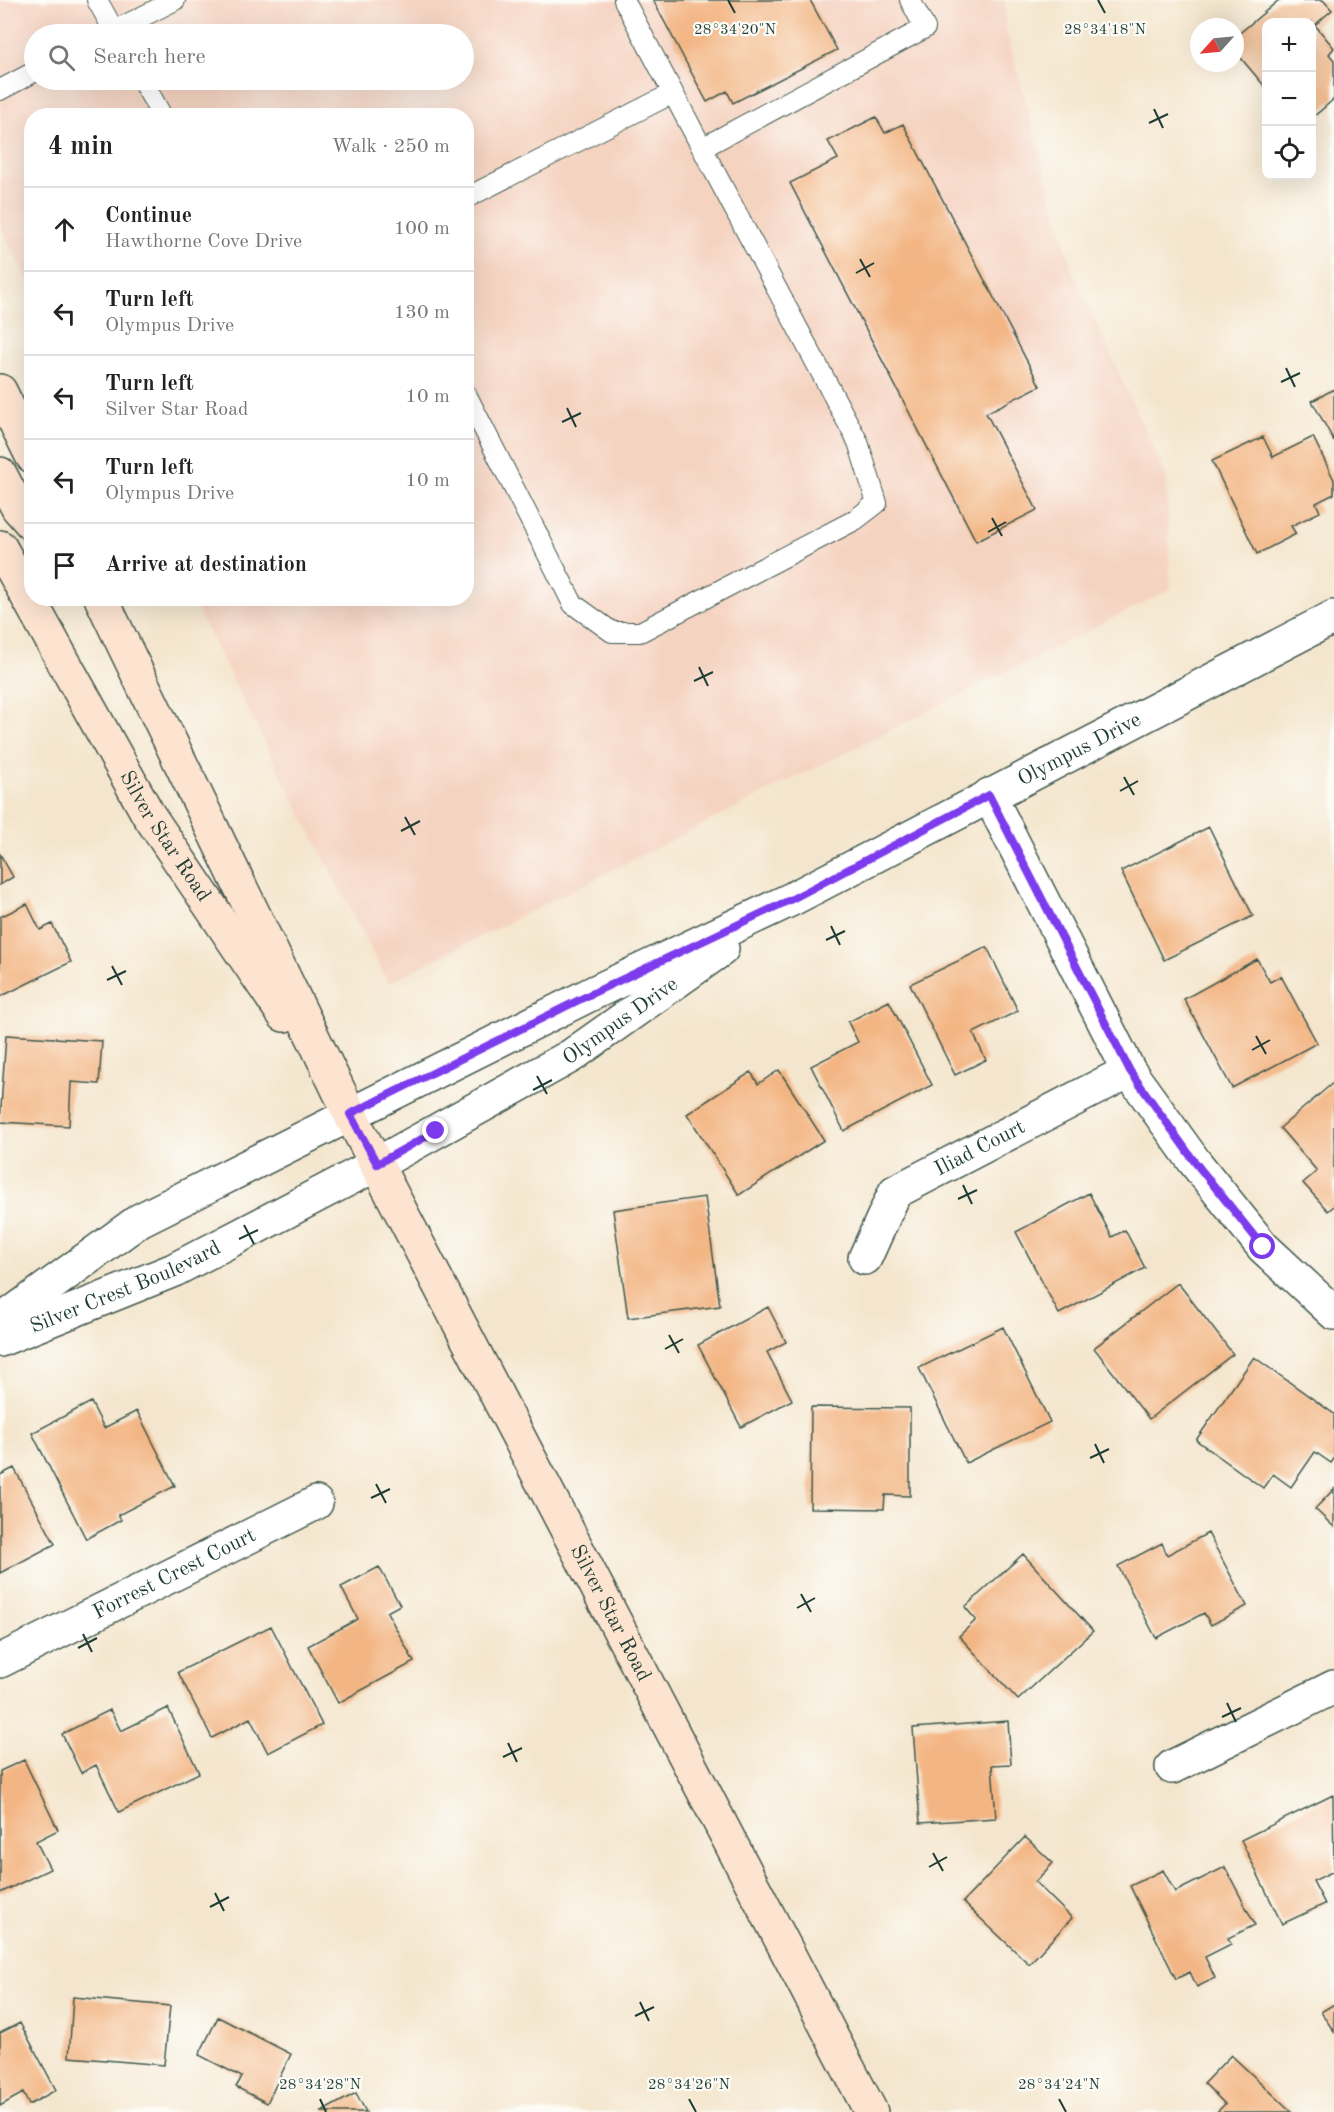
<!DOCTYPE html>
<meta charset="utf-8">
<style>
body{margin:0;font-family:"Old Standard TT",serif;background:#f2f2f2;color:#222}
.controls{position:absolute;right:18px;top:18px;display:grid;overflow:hidden;border-radius:12px;box-shadow:0 6px 24px #0002}
.controls button{width:54px;height:54px;display:grid;place-items:center;padding:0;border:0;border-bottom:2px solid #e0e0e0;background:#fff;color:#222;font:30px sans-serif}
.compass{position:absolute;left:1190px;top:18px;width:54px;height:54px;border-radius:50%;background:#fff;box-shadow:0 6px 24px #0002;rotate:243deg}
.stop{position:absolute;width:18px;height:18px;margin:-14px;border:4px solid #7c3aed;border-radius:50%;background:#fff}
.stop.end{background:#7c3aed;border-color:#fff;box-shadow:0 2px 6px #0008}
.list{margin:0;padding:0;list-style:none}
h2{display:flex;justify-content:space-between;align-items:center;height:78px;margin:0;padding:0 24px;font-size:26px}
h2 small{font-size:20px;font-weight:400;color:#767676}
.list li{display:grid;grid-template-columns:39px 1fr auto;gap:18px;align-items:center;box-sizing:border-box;height:84px;padding:0 24px;border-top:2px solid #e0e0e0}
.list b{display:block;font-size:22px;white-space:nowrap}
.list p{margin:0;font-size:20px;white-space:nowrap;color:#767676}
.list em{font-size:20px;font-style:normal;color:#767676}
.icon{flex:none;width:33px;height:33px;fill:none;stroke:currentColor;stroke-width:2;stroke-linecap:round;stroke-linejoin:round}
.map{position:relative;flex:none;width:1334px;height:2112px;overflow:hidden}
.search{position:absolute;background:#fff;box-shadow:0 6px 24px #0002;left:24px;top:24px;width:450px;height:66px;display:flex;align-items:center;gap:15px;box-sizing:border-box;padding:0 21px;border-radius:33px;color:#767676;font-size:22px}
.panel{position:absolute;background:#fff;box-shadow:0 6px 24px #0002;left:24px;top:108px;width:450px;height:498px;border-radius:24px}
.map>svg:first-child{display:block}
</style>
<div class="map">
<svg width="1334" height="2112" viewBox="0 0 1334 2112">
<rect width="100%" height="100%" fill="#fdfcf7"/>
<filter id="ink" filterUnits="userSpaceOnUse"><feTurbulence type="fractalNoise" baseFrequency=".0167" numOctaves="2"/><feDisplacementMap in="SourceGraphic" scale="12" xChannelSelector="R" yChannelSelector="G"/><feConvolveMatrix kernelMatrix="1 2 1 2 8 2 1 2 1" color-interpolation-filters="sRGB"/></filter>
<filter id="wash" filterUnits="userSpaceOnUse"><feTurbulence type="fractalNoise" baseFrequency=".008" numOctaves="4" result="noise"/><feDisplacementMap in="SourceGraphic" scale="24" xChannelSelector="R" yChannelSelector="G"/><feGaussianBlur stdDeviation="1.35" result="paint"/><feColorMatrix in="noise" values="0 0 0 0 0 0 0 0 0 0 0 0 0 0 0 0 0 1.4 0 .05"/><feComposite in="paint" operator="in"/></filter>
<g filter="url(#wash)">
<rect width="100%" height="100%" fill="#f4e6ce"/>
<path fill="#f5d3c1" fill-rule="evenodd" d="M0,0H1005V27L1072,270L1166,476L1171,589L388,983L191,599L466,598V116H32L31,287L0,225ZM34,34H464V80H34Z"/>
<g id="blocks">
<path fill="#f3b583" d="M653,0H810L837,50L733,103L727,91L707,102Z
M1279,0H1323L1332,10L1315,25L1334,48L1329,54L1334,60V99L1312,118V22H1266V88L1235,51V37Z
M876,117L885,133L903,124L1040,386L986,413L1037,510L976,541L790,183L838,159L828,141Z
M1334,389V441L1312,401Z
M1263,437L1273,457L1313,437L1334,480V494L1316,503L1320,512L1291,526L1296,534L1257,554L1212,461Z
M1209,827L1253,916L1164,960L1121,871Z
M0,854L13,877L0,885Z
M27,904L40,930L52,924L71,962L0,997V917Z
M987,947L1018,1011L973,1033L986,1060L955,1075L910,984Z
M1257,959L1270,982L1281,976L1317,1043L1232,1088L1184,999Z
M889,1001L932,1085L844,1131L811,1066L858,1042L848,1022Z
M6,1035L102,1041L99,1084L71,1082L69,1126L0,1122Z
M779,1070L824,1140L739,1195L687,1114L751,1072L758,1084Z
M1334,1082V1206L1328,1211L1303,1183L1317,1171L1280,1128Z
M1089,1193L1112,1237L1125,1230L1145,1268L1059,1314L1016,1232Z
M705,1197L720,1306L628,1318L613,1210Z
M1178,1283L1233,1354L1149,1419L1094,1348Z
M768,1307L786,1342L767,1352L792,1400L741,1427L698,1345Z
M1003,1327L1050,1422L966,1463L919,1368Z
M1254,1357L1334,1414V1459L1331,1463L1315,1452L1291,1487L1273,1474L1263,1488L1196,1440Z
M91,1402L104,1428L137,1411L175,1486L118,1515L121,1520L86,1539L32,1433Z
M811,1407L910,1408V1496L885,1495L884,1509L810,1508Z
M14,1468L55,1544L0,1573V1475Z
M1334,1489V1527L1315,1509Z
M1208,1533L1247,1606L1211,1625L1204,1613L1156,1638L1118,1566L1162,1543L1167,1555Z
M1023,1554L1093,1631L1018,1700L959,1636L976,1620L965,1607Z
M379,1567L400,1605L387,1612L414,1662L338,1703L308,1646L358,1619L341,1587Z
M271,1626L322,1725L268,1753L250,1718L212,1738L178,1672Z
M168,1708L199,1773L119,1812L96,1765L81,1773L62,1734L110,1710L121,1731Z
M1008,1721L1011,1764L992,1765L996,1818L920,1823L913,1728Z
M24,1760L58,1830L36,1841L50,1869L0,1893V1771Z
M1333,1795L1334,1871L1313,1881L1325,1904L1282,1924L1241,1840Z
M1025,1837L1053,1863L1035,1882L1072,1918L1029,1964L963,1902Z
M1225,1867L1255,1925L1228,1938L1231,1944L1205,1957L1215,1978L1197,1987L1190,1972L1176,1979L1130,1886L1163,1870L1175,1892Z
M73,1997L170,2006L164,2065L69,2057Z
M1334,2004V2032L1321,2012Z
M218,2017L291,2054L267,2103L236,2087L242,2077L199,2055Z
M20,2023L56,2090L29,2105L23,2093L0,2106V2033Z
M1231,2055L1292,2112H1217L1225,2104L1204,2083Z
M356,2093L366,2112H321Z"/>
</g>
</g>
<g filter="url(#ink)">
<use href="#blocks" fill-opacity="0" stroke="#3f564b" stroke-width="1.5"/>
<g fill="none" stroke-linecap="round" stroke-linejoin="round">
<defs>
<path id="lane" d="M97,0L116,34
M108,34L175,0
M142,80L162,116
M0,90L34,72
M673,93L702,148L925,28L910,0
M466,198L673,93L624,0
M466,394L573,604L612,632H640L855,520L877,503L858,442L702,148"/>
<g id="street">
<path d="M989,795L1129,1071L1194,1161L1263,1247L1334,1313"/>
<path id="s1" d="M865,1258L895,1192L1129,1071"/>
<path id="s2" d="M0,1322L140,1220L591,994L792,899L1334,617"/>
<path id="s3" d="M0,1340L174,1270L377,1164L571,1056L722,949"/>
<path id="s4" d="M0,1661L316,1503"/>
<path d="M1172,1767L1334,1687"/>
</g>
<g id="secondary">
<path d="M0,391L32,456"/>
<path d="M0,474L18,508L32,524"/>
<path id="s5" d="M0,547L148,814L284,1015"/>
<path id="s6" d="M101,598L350,1114L871,2112"/>
</g>
</defs>
<use href="#lane" stroke="#3f564b" stroke-width="22"/>
<use href="#street" stroke="#3f564b" stroke-width="36"/>
<use href="#secondary" stroke="#3f564b" stroke-width="36"/>
<use href="#lane" stroke="#fff" stroke-width="20"/>
<use href="#street" stroke="#fff" stroke-width="33"/>
<use href="#secondary" stroke="#fde4d1" stroke-width="33"/>
</g>
</g>
<g fill="none" stroke-linecap="round" stroke-linejoin="round" filter="url(#ink)">
<path stroke="#7c3aed" stroke-width="8" d="M436,1131L377,1164L350,1114L591,994L792,899L989,795L1130,1071L1194,1161L1263,1247"/>
</g>
<path fill="none" stroke="#1f3d34" stroke-width="2" d="M728,0L735,13M1098,0L1105,13M1154,109L1163,128M1149,123L1168,114M860,259L870,277M856,273L874,263M1286,368L1295,387M1281,382L1300,373M567,408L576,427M562,422L581,413M992,518L1002,536M988,532L1006,522M699,667L708,686M694,681L713,672M1124,777L1134,795M1120,791L1138,781M405,817L415,835M401,831L420,821M831,926L840,945M826,940L845,931M112,966L122,985M107,980L126,971M1256,1036L1266,1054M1252,1050L1270,1040M537,1076L547,1094M533,1090L552,1080M963,1185L972,1204M958,1199L977,1190M244,1225L254,1244M239,1239L258,1230M669,1335L679,1353M665,1349L683,1339M1095,1444L1104,1463M1090,1458L1109,1449M376,1484L386,1503M371,1498L390,1489M801,1594L811,1612M797,1608L815,1598M83,1634L92,1652M78,1648L97,1638M1227,1703L1236,1722M1222,1717L1241,1708M508,1743L517,1762M503,1757L522,1748M933,1853L943,1871M929,1867L947,1857M215,1893L224,1911M210,1907L229,1897M640,2002L649,2021M635,2016L654,2007M320,2099L326,2112M689,2099L696,2112M1059,2099L1066,2112"/>
<g text-anchor="middle" dominant-baseline="central" stroke-width="4.5" stroke-linejoin="round" paint-order="stroke">
<g font-size="21" fill="#1f3d34" stroke="#fdfcf7">
<text stroke="none"><textPath href="#s2" startOffset="1224">Olympus Drive</textPath></text>
<text stroke="none"><textPath href="#s5" startOffset="333">Silver Star Road</textPath></text>
<text stroke="none"><textPath href="#s3" startOffset="699">Olympus Drive</textPath></text>
<text stroke="none"><textPath href="#s1" startOffset="168">Iliad Court</textPath></text>
<text stroke="none"><textPath href="#s3" startOffset="136">Silver Crest Boulevard</textPath></text>
<text stroke="none"><textPath href="#s4" startOffset="195">Forrest Crest Court</textPath></text>
<text stroke="none"><textPath href="#s6" startOffset="1136">Silver Star Road</textPath></text>
</g>
</g>
<g font-size="15" text-anchor="middle" fill="#1f3d34" stroke="#fdfcf7" stroke-width="4.5" stroke-linejoin="round" paint-order="stroke">
<text x="735" y="34">28°34'20"N</text>
<text x="1105" y="34">28°34'18"N</text>
<text x="320" y="2089">28°34'28"N</text>
<text x="689" y="2089">28°34'26"N</text>
<text x="1059" y="2089">28°34'24"N</text>
</g>
</svg>
<div class="controls">
<button>+</button>
<button>−</button>
<button><svg class="icon" aria-label="locate" viewBox="0 0 24 24"><circle cx="12" cy="12" r="6"/><path d="M12 2v4M12 18v4M2 12h4M18 12h4"/></svg></button>
</div>
<svg class="compass" viewBox="-18 -18 36 36"><path d="M0-13l5 13h-10z" fill="#e53935"/><path d="M0 13l5-13h-10z" fill="#767676"/></svg>
<div class="stop" style="left:1263px;top:1247px"></div>
<div class="stop end" style="left:436px;top:1131px"></div>
<div class="search"><svg class="icon" aria-label="search" viewBox="0 0 24 24"><circle cx="10" cy="10" r="6"/><path d="M15 15l6 6"/></svg>Search here</div>
<section class="panel">
<h2>4 min<small>Walk · 250 m</small></h2>
<ul class="list">
<li><svg class="icon" aria-label="ahead" viewBox="0 0 24 24"><path d="M12 20V5M6 11l6-6 6 6"/></svg><div><b>Continue</b><p>Hawthorne Cove Drive</p></div><em>100 m</em></li>
<li><svg class="icon" aria-label="left" viewBox="0 0 24 24"><path d="M17 20v-9H6M10 6l-5 5 5 5"/></svg><div><b>Turn left</b><p>Olympus Drive</p></div><em>130 m</em></li>
<li><svg class="icon" aria-label="left" viewBox="0 0 24 24"><path d="M17 20v-9H6M10 6l-5 5 5 5"/></svg><div><b>Turn left</b><p>Silver Star Road</p></div><em>10 m</em></li>
<li><svg class="icon" aria-label="left" viewBox="0 0 24 24"><path d="M17 20v-9H6M10 6l-5 5 5 5"/></svg><div><b>Turn left</b><p>Olympus Drive</p></div><em>10 m</em></li>
<li><svg class="icon" aria-label="arrive" viewBox="0 0 24 24"><path d="M6 21V4h12l-3 4 3 4H6"/></svg><div><b>Arrive at destination</b></div></li>
</ul>
</section>
</div>
